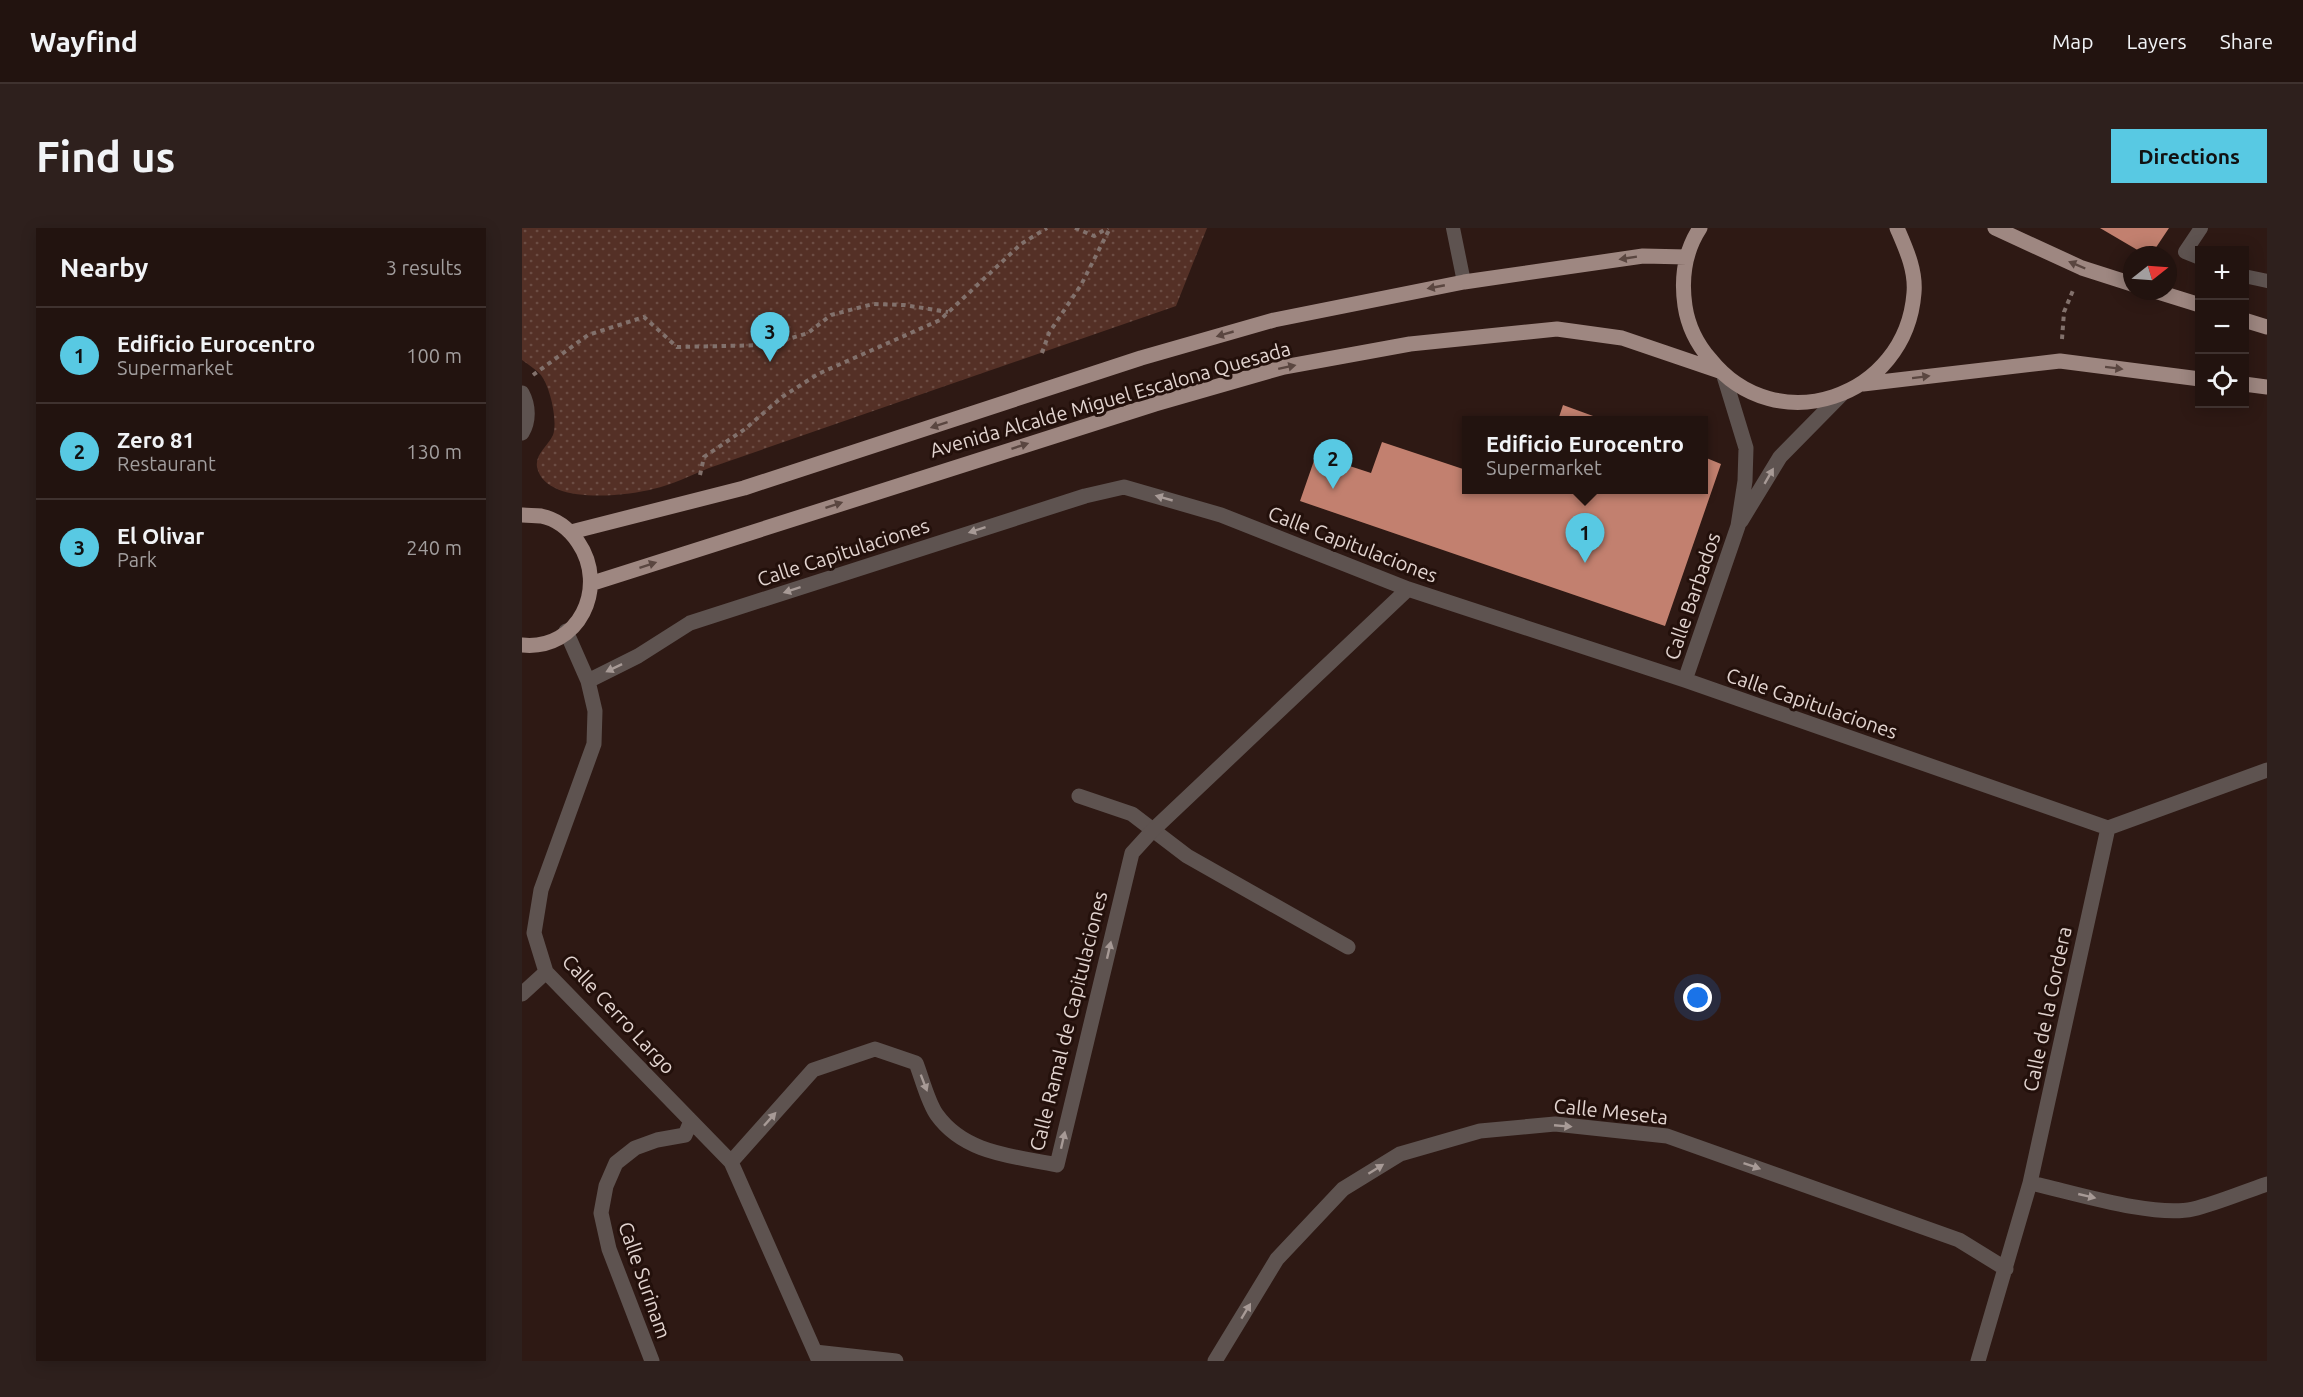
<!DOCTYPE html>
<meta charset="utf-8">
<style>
body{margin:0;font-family:Ubuntu,sans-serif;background:#2e201d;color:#f1f3f6}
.controls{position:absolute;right:18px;top:18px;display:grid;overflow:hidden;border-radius:0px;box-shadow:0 3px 15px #0003}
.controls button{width:54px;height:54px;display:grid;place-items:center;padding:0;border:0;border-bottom:2px solid #3f322f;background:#22130f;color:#f1f3f6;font:30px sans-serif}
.compass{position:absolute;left:1601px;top:18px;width:54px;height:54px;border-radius:50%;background:#22130f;box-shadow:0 3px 15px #0003;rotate:73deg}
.you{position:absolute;left:1176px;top:770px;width:21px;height:21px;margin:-15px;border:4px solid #fff;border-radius:50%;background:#1a73e8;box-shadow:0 0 0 9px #1a73e833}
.badge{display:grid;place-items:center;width:39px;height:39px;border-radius:50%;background:#58c9e3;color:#111;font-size:20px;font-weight:700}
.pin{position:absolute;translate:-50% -50px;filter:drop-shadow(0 2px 3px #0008)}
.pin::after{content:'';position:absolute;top:32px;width:21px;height:18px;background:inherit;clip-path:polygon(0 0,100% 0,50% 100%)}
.popup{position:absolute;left:940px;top:188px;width:246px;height:78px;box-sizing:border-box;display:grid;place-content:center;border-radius:0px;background:#22130f;filter:drop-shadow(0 2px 4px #0005);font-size:20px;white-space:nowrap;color:#a29e9e}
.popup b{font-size:22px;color:#f1f3f6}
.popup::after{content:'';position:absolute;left:50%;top:100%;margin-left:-12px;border:12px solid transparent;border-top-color:#22130f}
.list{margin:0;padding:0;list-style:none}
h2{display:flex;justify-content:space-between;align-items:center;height:78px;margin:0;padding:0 24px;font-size:26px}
h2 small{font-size:20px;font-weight:400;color:#a29e9e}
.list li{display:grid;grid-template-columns:39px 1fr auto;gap:18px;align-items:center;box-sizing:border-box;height:96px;padding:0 24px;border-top:2px solid #3f322f}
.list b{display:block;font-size:22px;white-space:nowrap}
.list p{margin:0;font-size:20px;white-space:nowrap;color:#a29e9e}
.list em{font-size:20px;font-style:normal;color:#a29e9e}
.icon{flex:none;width:33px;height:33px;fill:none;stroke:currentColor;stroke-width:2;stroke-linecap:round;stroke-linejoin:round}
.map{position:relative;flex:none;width:1745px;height:1133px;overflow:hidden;border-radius:0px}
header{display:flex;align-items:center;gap:36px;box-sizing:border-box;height:84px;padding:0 30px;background:#22130f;border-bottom:2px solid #3f322f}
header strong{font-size:28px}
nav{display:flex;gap:33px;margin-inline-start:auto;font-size:21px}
.intro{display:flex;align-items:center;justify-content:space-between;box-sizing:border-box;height:144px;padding:0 36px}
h1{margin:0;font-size:42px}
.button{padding:15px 27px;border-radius:0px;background:#58c9e3;color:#111;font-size:21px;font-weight:700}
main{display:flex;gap:36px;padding:0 36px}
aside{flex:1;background:#22130f;border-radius:0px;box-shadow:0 3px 15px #0003}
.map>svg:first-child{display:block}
</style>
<header>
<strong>Wayfind</strong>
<nav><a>Map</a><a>Layers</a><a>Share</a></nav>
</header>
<div class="intro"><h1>Find us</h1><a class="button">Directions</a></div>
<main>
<aside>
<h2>Nearby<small>3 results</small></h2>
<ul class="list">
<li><span class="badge">1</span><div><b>Edificio Eurocentro</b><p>Supermarket</p></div><em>100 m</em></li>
<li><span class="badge">2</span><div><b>Zero 81</b><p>Restaurant</p></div><em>130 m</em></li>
<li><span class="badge">3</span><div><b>El Olivar</b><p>Park</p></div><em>240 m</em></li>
</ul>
</aside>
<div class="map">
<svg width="1745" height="1133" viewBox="0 0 1745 1133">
<defs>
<pattern id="park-dots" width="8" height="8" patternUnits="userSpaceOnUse" patternTransform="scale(1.5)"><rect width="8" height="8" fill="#543026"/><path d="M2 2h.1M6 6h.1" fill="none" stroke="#6c4d44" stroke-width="1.8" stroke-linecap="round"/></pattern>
</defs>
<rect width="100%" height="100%" fill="#2e1914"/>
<path fill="url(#park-dots)" d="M0,0H685L654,78L187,240C169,247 150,257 131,261C104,268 23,278 15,239C13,226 26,218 31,207C36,193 28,157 18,146C13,141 6,136 0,132Z"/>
<path fill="#c2806f" d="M1578,0H1647L1629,27H1624Z
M1041,177L1082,192H1036Z
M860,214L944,242V262H1182V229L1199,236L1143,398L778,273L794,227L849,245Z"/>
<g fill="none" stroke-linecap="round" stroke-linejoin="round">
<path stroke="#82716c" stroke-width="4" stroke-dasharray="4.5 4.5" stroke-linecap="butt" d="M553,0L572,8L586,0
M1540,111L1542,84L1552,60
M520,125L527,105L559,57L588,0
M11,147L66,107L122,89L155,119L247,117L286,105L309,87L351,76L382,77L426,84
M178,247L182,229L223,201L260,169L296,146L418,92L499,16L525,0"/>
<path stroke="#5e5350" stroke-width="14" d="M931,0L942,54
M1678,30L1663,24L1679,0
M1722,48L1745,53"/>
<path stroke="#5e5350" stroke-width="15" d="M557,568L610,586L665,628L826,719"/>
<path stroke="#5e5350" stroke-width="15" d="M0,165C7,178 7,193 0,205
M1219,293L1258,229L1319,167
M44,403L66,453L73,483L72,516L19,662L12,705L24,744L209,934L297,1133
M1163,452L1216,298L1223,253L1224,220L1202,148
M66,453L116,428L168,395L563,268L602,259L699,287L886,361L1163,452L1586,600
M1586,600L1745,542
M0,766L24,744
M209,934L291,842L353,821L394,835C400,850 406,875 415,887C443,926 492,928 535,937L610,625L631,602L886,361
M1508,955C1550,964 1631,990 1671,981C1696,975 1721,964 1745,956
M293,1124L374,1133
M130,1133L87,1021L79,985L84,958L94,935L113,920L135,912L163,907L169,893
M693,1133L755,1031L821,961L878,926L958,903L1033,896L1145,908L1437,1012L1484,1041
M1456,1133L1508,955L1586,600"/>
<path stroke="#9e8781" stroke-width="15" d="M1178,0C1163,23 1159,51 1163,78C1166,98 1175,116 1188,131C1254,214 1384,170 1392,65C1394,42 1384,21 1375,0
M1473,0L1560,40L1610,56
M1633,63L1678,77
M1722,92L1745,99
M1341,156L1538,133L1678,151
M1722,156L1745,159
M0,287C6,288 13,287 19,288C34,291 47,301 56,314C87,359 57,423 0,417
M49,304L222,260L619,130L752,92L942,54L1121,28L1165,29
M71,355L633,176L762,139L888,116L1035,101L1100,110L1197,143"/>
</g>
<defs><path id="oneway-solid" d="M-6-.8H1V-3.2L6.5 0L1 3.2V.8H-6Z" transform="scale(1.5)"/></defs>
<g fill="#5a4640">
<use href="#oneway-solid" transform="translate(1106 30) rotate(171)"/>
<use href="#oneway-solid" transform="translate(1555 37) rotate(-157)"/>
<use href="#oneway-solid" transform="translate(914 59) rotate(169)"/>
<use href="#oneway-solid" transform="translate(703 106) rotate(164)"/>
<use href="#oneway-solid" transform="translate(765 139) rotate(-12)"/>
<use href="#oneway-solid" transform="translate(1592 140) rotate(7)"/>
<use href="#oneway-solid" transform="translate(1399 149) rotate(-7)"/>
<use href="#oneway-solid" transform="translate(417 197) rotate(162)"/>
<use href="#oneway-solid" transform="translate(498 218) rotate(-18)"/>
<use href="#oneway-solid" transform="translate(312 277) rotate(-18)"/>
<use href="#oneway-solid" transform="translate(126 337) rotate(-18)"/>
</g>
<g fill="#a79a96">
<use href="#oneway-solid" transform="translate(1247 248) rotate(-60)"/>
<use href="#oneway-solid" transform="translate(642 270) rotate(-164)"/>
<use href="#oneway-solid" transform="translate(455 302) rotate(162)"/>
<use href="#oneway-solid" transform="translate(270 362) rotate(162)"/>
<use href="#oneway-solid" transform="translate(92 440) rotate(154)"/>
<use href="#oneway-solid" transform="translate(587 722) rotate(-77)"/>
<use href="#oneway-solid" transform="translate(402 855) rotate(69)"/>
<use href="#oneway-solid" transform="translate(248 891) rotate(-48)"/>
<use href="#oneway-solid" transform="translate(1041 898) rotate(5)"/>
<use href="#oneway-solid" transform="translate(541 912) rotate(-77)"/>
<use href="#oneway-solid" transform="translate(1230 938) rotate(19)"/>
<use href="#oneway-solid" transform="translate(854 941) rotate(-32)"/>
<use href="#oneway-solid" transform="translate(1565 968) rotate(13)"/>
<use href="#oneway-solid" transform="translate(724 1083) rotate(-59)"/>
</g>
<g text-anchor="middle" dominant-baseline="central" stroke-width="6" stroke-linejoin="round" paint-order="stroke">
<g font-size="20" fill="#e2d4d0" stroke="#23100b">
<text transform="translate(588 171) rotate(-16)">Avenida Alcalde Miguel Escalona Quesada</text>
<text transform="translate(831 316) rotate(21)">Calle Capitulaciones</text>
<text transform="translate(321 324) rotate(-18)">Calle Capitulaciones</text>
<text transform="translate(1170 368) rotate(-71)">Calle Barbados</text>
<text transform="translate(1290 475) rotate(19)">Calle Capitulaciones</text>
<text transform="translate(1525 781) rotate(-78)">Calle de la Cordera</text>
<text transform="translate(97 786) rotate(47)">Calle Cerro Largo</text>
<text transform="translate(546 793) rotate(-76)">Calle Ramal de Capitulaciones</text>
<text transform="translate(1089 883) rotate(6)">Calle Meseta</text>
<text transform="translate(123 1052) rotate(71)">Calle Surinam</text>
</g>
</g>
</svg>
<div class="controls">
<button>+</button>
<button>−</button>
<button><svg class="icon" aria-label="locate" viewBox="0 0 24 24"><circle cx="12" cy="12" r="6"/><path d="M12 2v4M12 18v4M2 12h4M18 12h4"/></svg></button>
</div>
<svg class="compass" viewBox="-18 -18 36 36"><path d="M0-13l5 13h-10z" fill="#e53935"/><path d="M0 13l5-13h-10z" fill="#a29e9e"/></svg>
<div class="you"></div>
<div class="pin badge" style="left:1063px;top:335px">1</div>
<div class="popup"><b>Edificio Eurocentro</b>Supermarket</div>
<div class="pin badge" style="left:811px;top:261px">2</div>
<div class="pin badge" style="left:248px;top:134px">3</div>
</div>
</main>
